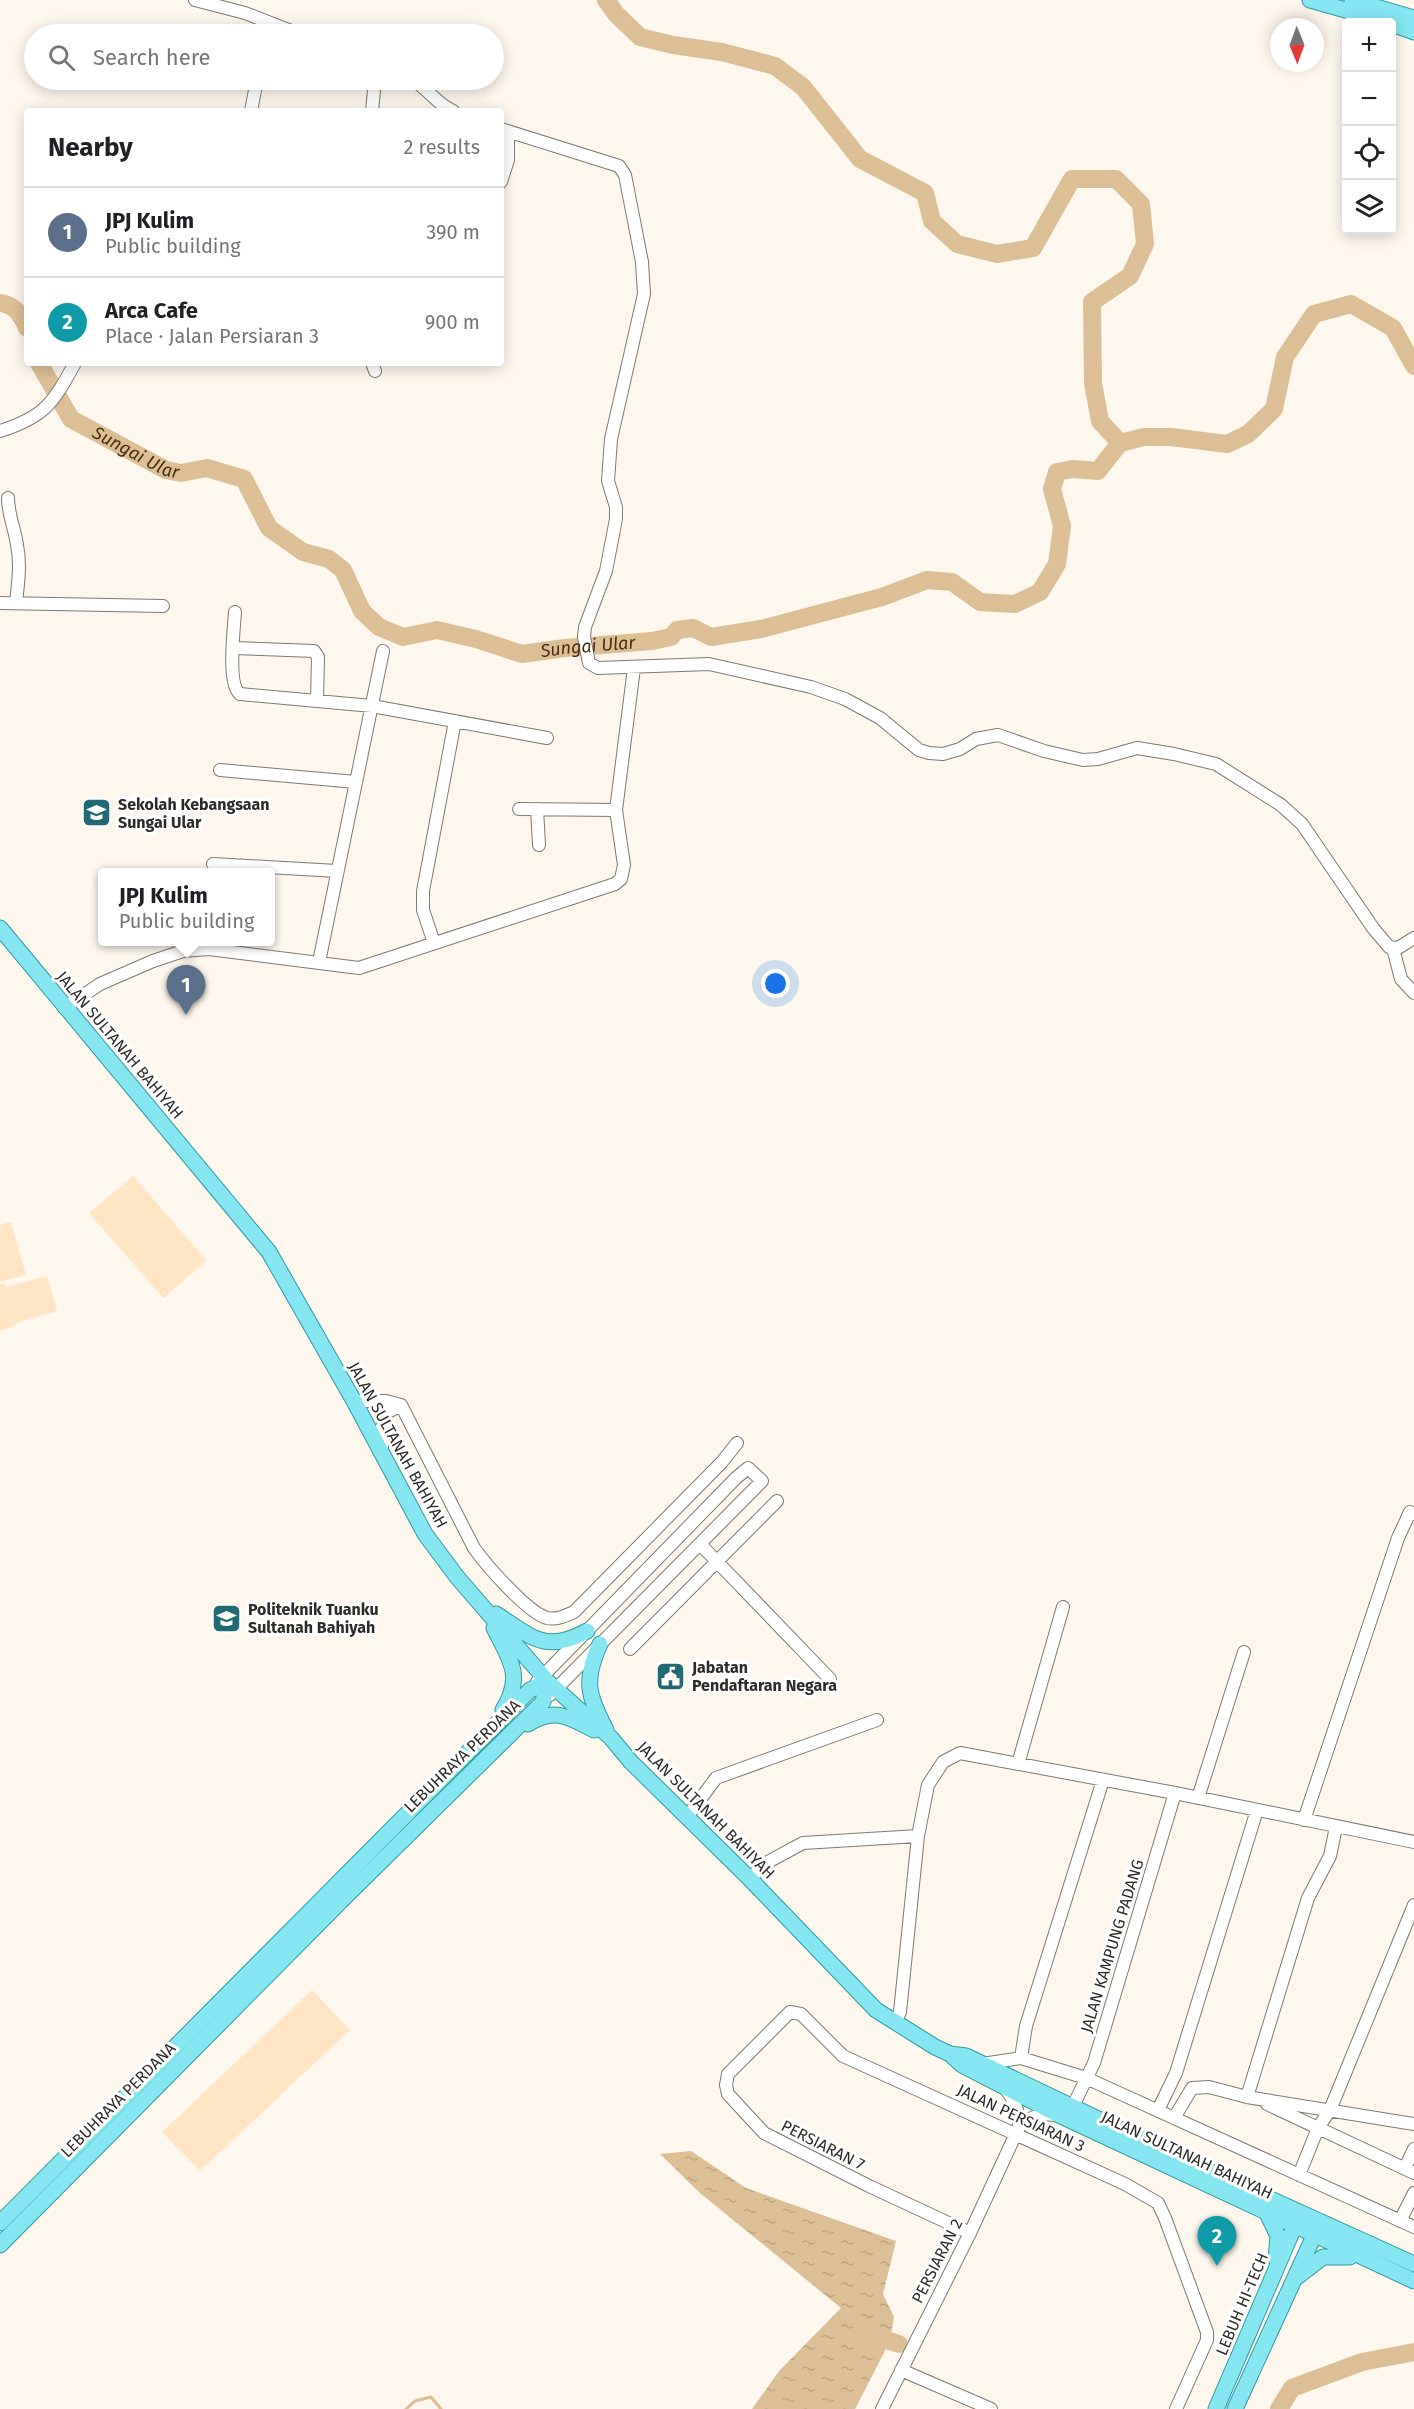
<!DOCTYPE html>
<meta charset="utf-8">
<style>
body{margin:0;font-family:"Fira Sans",sans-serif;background:#f6f6f6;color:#202124}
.controls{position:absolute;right:18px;top:18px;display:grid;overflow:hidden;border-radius:6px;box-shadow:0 3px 15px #0003}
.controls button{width:54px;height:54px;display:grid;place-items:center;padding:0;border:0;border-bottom:2px solid #e0e0e0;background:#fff;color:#202124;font:30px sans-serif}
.compass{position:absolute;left:1270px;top:18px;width:54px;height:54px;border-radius:50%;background:#fff;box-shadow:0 3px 15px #0003;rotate:179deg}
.you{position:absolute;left:776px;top:984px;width:21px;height:21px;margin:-15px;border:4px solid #fff;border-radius:50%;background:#1a73e8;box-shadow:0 0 0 9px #1a73e833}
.badge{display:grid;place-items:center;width:39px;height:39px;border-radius:50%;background:#206a74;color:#fff;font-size:20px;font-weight:700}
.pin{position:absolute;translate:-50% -50px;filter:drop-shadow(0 2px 3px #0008)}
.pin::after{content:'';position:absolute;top:32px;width:21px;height:18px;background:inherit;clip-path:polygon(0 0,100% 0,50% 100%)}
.popup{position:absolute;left:98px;top:868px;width:177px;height:78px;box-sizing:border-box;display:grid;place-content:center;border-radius:6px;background:#fff;filter:drop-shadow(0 2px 4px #0005);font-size:20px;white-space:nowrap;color:#757577}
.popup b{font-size:22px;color:#202124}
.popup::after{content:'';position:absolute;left:50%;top:100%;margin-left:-12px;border:12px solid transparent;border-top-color:#fff}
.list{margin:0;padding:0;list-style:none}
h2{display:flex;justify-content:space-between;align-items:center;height:78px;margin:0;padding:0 24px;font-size:26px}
h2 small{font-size:20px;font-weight:400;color:#757577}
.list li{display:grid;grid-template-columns:39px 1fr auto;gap:18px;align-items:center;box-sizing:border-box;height:90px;padding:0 24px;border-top:2px solid #e0e0e0}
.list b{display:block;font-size:22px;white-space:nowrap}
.list p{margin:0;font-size:20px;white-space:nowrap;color:#757577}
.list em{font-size:20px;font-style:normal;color:#757577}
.icon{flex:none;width:33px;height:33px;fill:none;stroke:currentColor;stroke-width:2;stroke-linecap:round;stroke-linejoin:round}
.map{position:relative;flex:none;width:1414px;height:2409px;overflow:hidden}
.search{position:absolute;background:#fff;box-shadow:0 3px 15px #0003;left:24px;top:24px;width:480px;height:66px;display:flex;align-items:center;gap:15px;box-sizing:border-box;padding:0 21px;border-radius:33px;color:#757577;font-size:22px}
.panel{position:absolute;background:#fff;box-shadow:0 3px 15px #0003;left:24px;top:108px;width:480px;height:258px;border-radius:6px}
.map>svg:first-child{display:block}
</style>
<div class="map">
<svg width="1414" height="2409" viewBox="0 0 1414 2409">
<defs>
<pattern id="water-ripples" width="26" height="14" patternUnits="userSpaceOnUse" patternTransform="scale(1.5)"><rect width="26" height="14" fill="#ddbf95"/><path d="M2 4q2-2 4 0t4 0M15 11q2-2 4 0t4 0" fill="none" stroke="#bea480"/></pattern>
</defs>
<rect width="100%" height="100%" fill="#fdf7ee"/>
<path fill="#ffe5c3" d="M133,1176L207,1261L163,1298L89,1213Z
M11,1222L26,1275L0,1282V1225Z
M47,1276L57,1311L16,1323V1326L0,1331V1285L5,1284L6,1287Z
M312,1990L350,2030L200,2171L162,2132Z"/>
<path fill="url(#water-ripples)" d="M691,2151L746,2188L896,2241L883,2294L894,2317L890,2341L855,2409H752L779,2371L841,2308L700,2193L660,2154Z"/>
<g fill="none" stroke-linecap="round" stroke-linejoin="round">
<path stroke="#ddbf95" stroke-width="3" d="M406,2409L415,2401L431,2397L441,2409"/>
<g stroke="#ddbf95" stroke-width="18">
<path d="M606,0L616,14L640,37L673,45L722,52L775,66L803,87L860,159L925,193L932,221L957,244L997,254L1033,248L1072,179H1116L1141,204L1145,244L1130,276L1092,302L1093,383L1100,421L1120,443"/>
<path d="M0,303C15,305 22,315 27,328"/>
<path id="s1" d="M39,363L71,419L166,470L181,473L207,468L244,479L269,528L303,552L329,559L343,570L362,611L379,627L403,637L437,630L476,639L522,654L565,648L652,641L671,637L677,630L693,628L711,637L761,629L882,597L927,580L952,582L980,602L1015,604L1040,592L1057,564L1062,526L1052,489L1057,472L1073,469L1098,471L1120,443"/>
<path d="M1120,443L1144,437H1171L1227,444L1248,434L1274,409L1285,357L1314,314L1351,304L1393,328L1414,366"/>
<path d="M867,2334L899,2344"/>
<path d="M1279,2409L1292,2388L1362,2362L1414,2352"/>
</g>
<defs>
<path id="minor" d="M195,0L245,13L299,34
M413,80C428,89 437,104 453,111
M251,111L257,80
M372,111L375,80
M501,129L619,166L625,175L642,262L644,294L611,439L608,481L616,507V519L606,571L585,627L584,637L589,663L598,668L709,664L811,687L845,699L880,718L919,750L929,753L943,754L960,749L976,739L998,735L1044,751L1083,760L1098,759L1137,748L1174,754L1216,764L1281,805L1302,824L1373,928L1389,947L1398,948L1414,938
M501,182L508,160V131
M372,363L375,371
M0,431C45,417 53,403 75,363
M8,498C8,515 15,529 17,545C21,564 18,584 16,603
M0,603L163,606
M235,612C234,628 227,685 240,694L372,706L547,738
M233,648L314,651L318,657L317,701
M220,770L356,782
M519,809L616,810
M537,809L539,845
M213,864L337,871
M434,943L423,910V891L455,721
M1393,948L1401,979L1414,993
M319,962L383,651
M64,1008L100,984L153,961L183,951L209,949L359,968L615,884L621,879L624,865L616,810L634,668
M354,1401H386L401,1405L386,1413L382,1427V1452
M401,1405L474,1548C486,1565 528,1613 547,1618C557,1620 565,1616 574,1612L722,1462L737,1443
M700,1544L830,1679
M630,1649L777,1501
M537,1682L736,1478L748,1468L762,1481L550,1695
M1018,1764L1063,1607
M1103,1780L1026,2026L1021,2058L1086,2078L1414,2227
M1198,1798L1244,1652
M687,1817L716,1778L877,1720
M1304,1820L1398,1538L1410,1512L1414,1514
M750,1879L764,1864L803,1843L918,1836
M895,2023L900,2012L918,1836L928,1785L943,1762L960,1753L1175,1793L1414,1842
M982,2064L1021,2058
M1247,2097L1308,1898L1330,1856L1336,1827
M1267,2104L1414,2173
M1073,2106L1094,2063L1175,1793
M1158,2110L1176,2073L1257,1810
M1174,2118L1192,2088L1209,2087L1247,2097L1414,2124
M1019,2127C1030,2117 1040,2113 1055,2115
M1405,2168L1414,2149
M1299,2175L1318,2128L1330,2110L1414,1905
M1400,2221L1414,2193
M970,2233L869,2186L764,2133L728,2094L726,2085L728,2074L790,2012L801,2014L843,2056L1125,2184L1158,2203L1165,2218L1207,2332V2340L1176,2409
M901,2370L991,2409
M882,2409L970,2233L1019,2127C1019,2110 1015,2101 1005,2088"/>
<path id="major" d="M1310,0L1388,22
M1352,0L1414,18
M1392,24L1414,32
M0,928L269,1252L354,1401L425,1534L457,1577L547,1681L611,1738L631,1762L750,1879L876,2010L935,2047L950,2054L966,2056L1180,2158L1414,2264
M496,1614C532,1637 545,1654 587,1631
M494,1628C510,1660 524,1676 503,1710
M600,1644C583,1681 588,1695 606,1730
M528,1724C555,1707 569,1717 594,1730
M952,2056L962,2065L1059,2115L1414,2281
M1267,2213L1278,2236L1276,2259
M0,2223L530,1690L547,1681
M0,2245L346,1896L543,1702L547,1681
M1297,2277L1323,2257H1350
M1216,2409L1298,2218
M1235,2409L1318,2227"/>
</defs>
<use href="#minor" stroke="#7e7971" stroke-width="14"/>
<use href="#major" stroke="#329aa5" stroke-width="17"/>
<use href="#minor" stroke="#fff" stroke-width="12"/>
<use href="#major" stroke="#85e6f1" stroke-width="15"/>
</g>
<defs>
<symbol id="school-square" viewBox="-11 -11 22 22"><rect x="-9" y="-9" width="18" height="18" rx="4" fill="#206a74" stroke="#fff"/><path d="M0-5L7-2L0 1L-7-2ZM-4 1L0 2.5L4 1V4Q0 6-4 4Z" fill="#fff"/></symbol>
<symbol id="university-square" viewBox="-11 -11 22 22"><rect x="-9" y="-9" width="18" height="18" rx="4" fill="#206a74" stroke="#fff"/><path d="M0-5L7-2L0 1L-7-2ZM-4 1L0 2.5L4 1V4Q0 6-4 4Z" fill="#fff"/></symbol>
<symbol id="civic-square" viewBox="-11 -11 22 22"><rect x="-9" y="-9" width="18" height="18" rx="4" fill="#206a74" stroke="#fff"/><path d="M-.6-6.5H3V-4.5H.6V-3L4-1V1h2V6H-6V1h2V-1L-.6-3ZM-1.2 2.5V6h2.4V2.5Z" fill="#fff"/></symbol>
</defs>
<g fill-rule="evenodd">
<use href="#school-square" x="80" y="796" width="33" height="33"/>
<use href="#university-square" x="210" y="1602" width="33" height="33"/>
<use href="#civic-square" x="654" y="1660" width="33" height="33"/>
</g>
<g text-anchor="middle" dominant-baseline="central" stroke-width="6" stroke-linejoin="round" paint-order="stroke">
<g font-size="16" font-weight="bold" fill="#2d2b28" stroke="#fff" text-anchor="start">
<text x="118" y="804">Sekolah Kebangsaan<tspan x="118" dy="18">Sungai Ular</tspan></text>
<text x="248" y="1609">Politeknik Tuanku<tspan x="248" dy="18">Sultanah Bahiyah</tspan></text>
<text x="692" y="1667">Jabatan<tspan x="692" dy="18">Pendaftaran Negara</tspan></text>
</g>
<g font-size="16" fill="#2d2b28" stroke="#fff">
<text transform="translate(120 1045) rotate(50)">JALAN SULTANAH BAHIYAH</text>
<text transform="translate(398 1445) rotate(61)">JALAN SULTANAH BAHIYAH</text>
<text transform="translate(462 1756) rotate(-44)">LEBUHRAYA PERDANA</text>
<text transform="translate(706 1810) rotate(45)">JALAN SULTANAH BAHIYAH</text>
<text transform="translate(1112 1946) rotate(-73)">JALAN KAMPUNG PADANG</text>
<text transform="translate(118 2100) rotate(-45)">LEBUHRAYA PERDANA</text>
<text transform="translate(1021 2118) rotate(25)">JALAN PERSIARAN 3</text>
<text transform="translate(823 2145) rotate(27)">PERSIARAN 7</text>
<text transform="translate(1187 2155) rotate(25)">JALAN SULTANAH BAHIYAH</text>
<text transform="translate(937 2261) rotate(-63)">PERSIARAN 2</text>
<text transform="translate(1242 2304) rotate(-67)">LEBUH HI-TECH</text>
</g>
<g font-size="18" font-style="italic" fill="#452f0d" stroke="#fff">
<text stroke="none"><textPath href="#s1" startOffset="138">Sungai Ular</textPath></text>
<text stroke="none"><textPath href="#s1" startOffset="678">Sungai Ular</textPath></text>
</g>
</g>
</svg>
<div class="controls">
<button>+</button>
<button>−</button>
<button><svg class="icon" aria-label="locate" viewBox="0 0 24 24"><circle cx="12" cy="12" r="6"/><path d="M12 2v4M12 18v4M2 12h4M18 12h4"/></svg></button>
<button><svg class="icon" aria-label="layers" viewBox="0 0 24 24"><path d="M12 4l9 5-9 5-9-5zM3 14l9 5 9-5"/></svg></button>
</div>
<svg class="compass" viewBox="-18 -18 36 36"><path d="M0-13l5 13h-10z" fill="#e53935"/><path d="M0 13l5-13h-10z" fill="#757577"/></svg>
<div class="you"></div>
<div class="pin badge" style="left:186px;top:1015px;background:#5c6f8a">1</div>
<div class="popup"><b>JPJ Kulim</b>Public building</div>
<div class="pin badge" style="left:1217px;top:2266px;background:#0f9aa8">2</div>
<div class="search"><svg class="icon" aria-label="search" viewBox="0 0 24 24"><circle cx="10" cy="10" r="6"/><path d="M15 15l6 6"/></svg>Search here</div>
<section class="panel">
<h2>Nearby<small>2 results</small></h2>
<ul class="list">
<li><span class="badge" style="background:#5c6f8a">1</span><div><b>JPJ Kulim</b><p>Public building</p></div><em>390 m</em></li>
<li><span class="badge" style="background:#0f9aa8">2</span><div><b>Arca Cafe</b><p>Place · Jalan Persiaran 3</p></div><em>900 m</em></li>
</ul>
</section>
</div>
